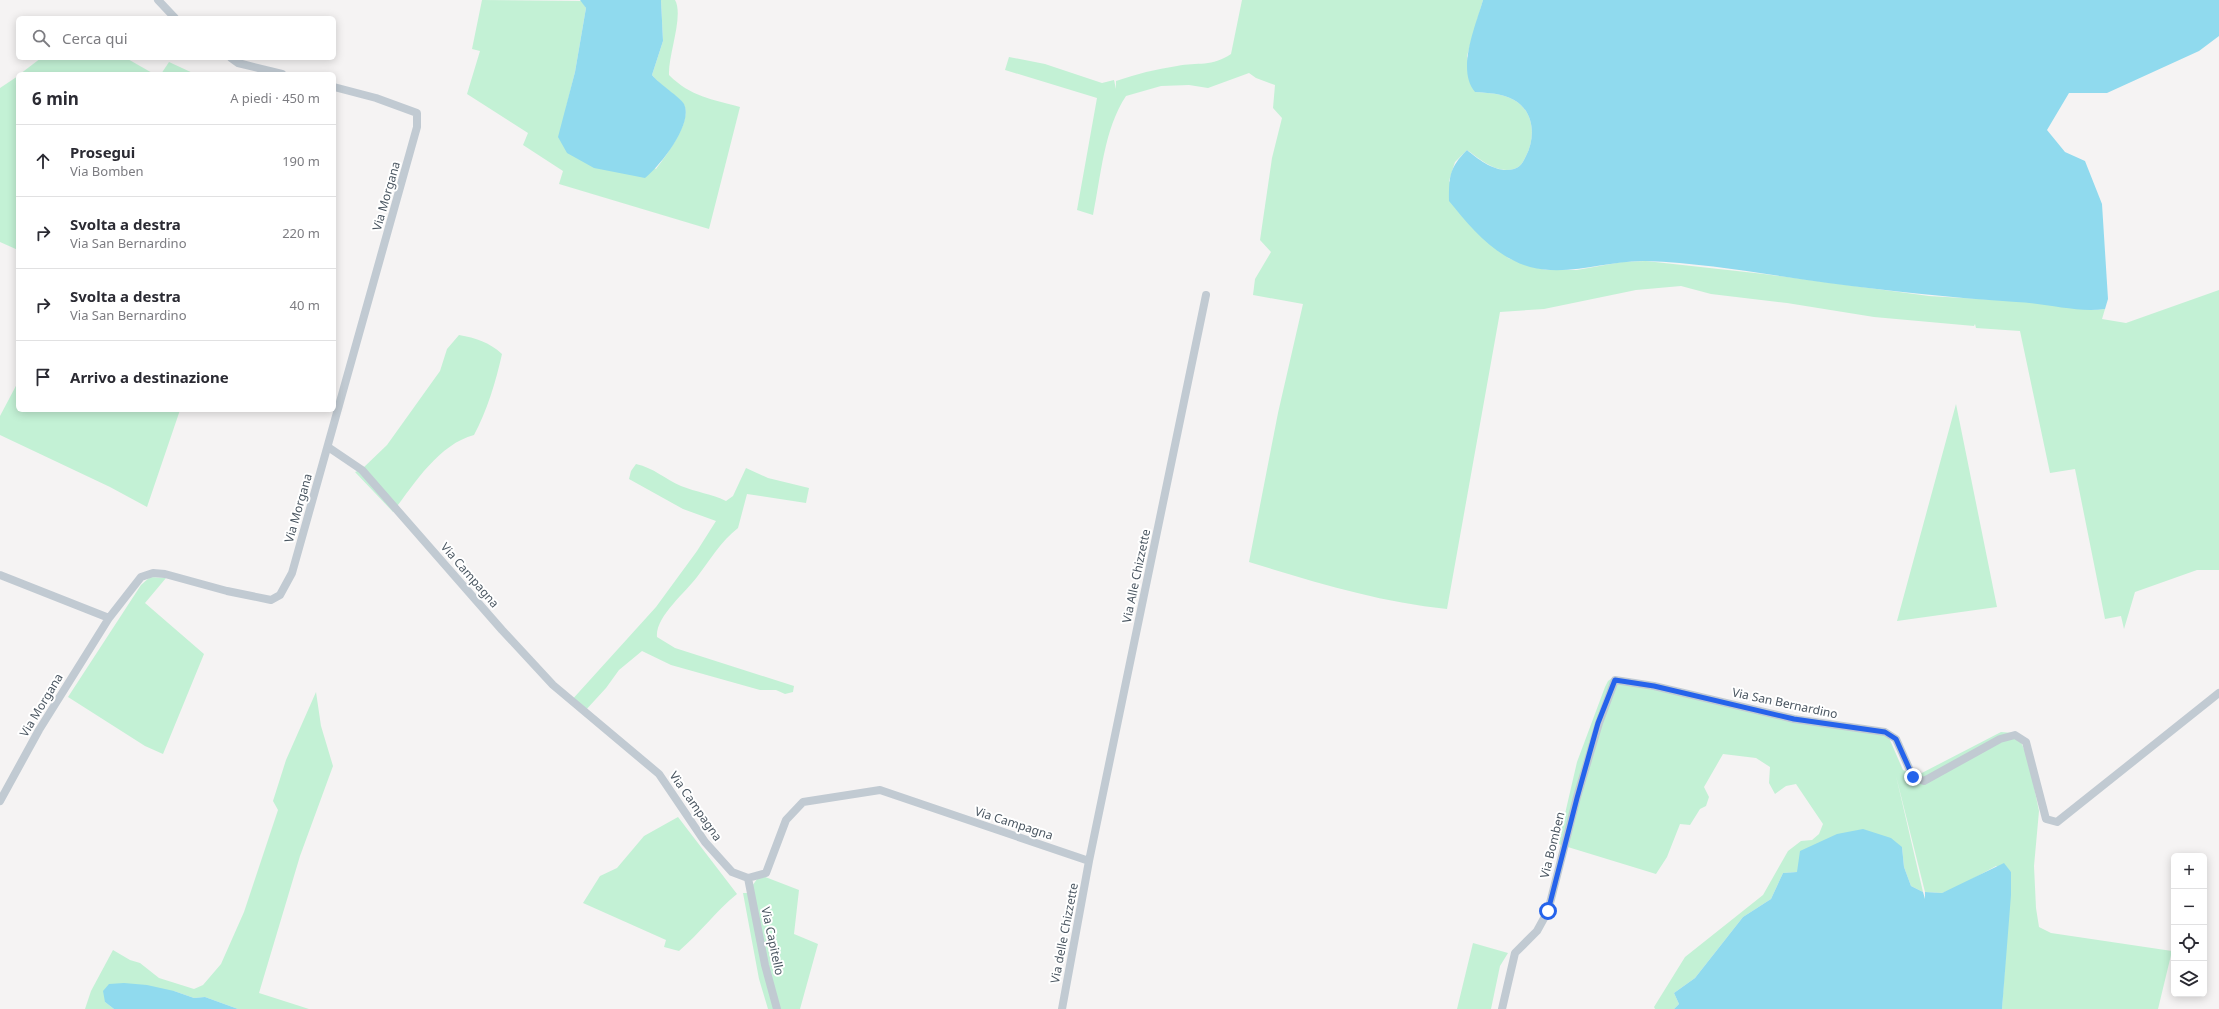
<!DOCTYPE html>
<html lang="it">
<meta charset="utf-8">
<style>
body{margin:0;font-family:"Noto Sans",sans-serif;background:#f7f7f7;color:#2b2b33}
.controls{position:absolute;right:12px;bottom:12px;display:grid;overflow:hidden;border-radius:6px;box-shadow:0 2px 10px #0003}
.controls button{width:36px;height:36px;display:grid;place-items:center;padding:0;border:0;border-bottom:1px solid #e1e1e2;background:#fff;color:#2b2b33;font:20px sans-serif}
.stop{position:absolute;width:12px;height:12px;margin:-9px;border:3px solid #2563eb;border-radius:50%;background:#fff}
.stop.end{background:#2563eb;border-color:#fff;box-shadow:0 1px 4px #0008}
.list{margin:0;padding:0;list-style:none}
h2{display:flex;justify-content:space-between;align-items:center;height:52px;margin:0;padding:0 16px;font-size:17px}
h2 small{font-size:13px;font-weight:400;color:#7c7c81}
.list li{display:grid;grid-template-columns:26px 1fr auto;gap:12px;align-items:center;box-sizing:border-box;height:72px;padding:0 16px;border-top:1px solid #e1e1e2}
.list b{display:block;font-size:15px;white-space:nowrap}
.list p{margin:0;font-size:13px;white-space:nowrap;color:#7c7c81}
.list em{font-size:13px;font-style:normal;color:#7c7c81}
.icon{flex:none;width:22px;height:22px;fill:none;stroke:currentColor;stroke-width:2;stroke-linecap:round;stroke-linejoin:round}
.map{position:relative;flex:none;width:2219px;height:1009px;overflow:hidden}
.search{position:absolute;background:#fff;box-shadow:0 2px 10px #0003;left:16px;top:16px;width:320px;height:44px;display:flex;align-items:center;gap:10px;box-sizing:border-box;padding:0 14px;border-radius:6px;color:#7c7c81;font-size:15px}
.panel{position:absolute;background:#fff;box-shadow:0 2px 10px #0003;left:16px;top:72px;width:320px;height:340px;border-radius:6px}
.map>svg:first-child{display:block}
</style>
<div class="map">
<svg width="2219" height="1009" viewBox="0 0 2219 1009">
<rect width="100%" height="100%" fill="#f5f3f3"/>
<path fill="#c3f1d5" d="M482,0L582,1L586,8L575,72L566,108L656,169C665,157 696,117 682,102C672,92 661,86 652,75L663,41L661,0H675C684,16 668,55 669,75C691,97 712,99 740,107L709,229L559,184L563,171L523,145L528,133L467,94L480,51L472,49Z
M1242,0H1483L1467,56L1475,92C1488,93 1502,93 1514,100C1534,111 1536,137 1526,156C1523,162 1521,167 1514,169C1496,174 1480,159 1467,150L1455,162L1449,181L1508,258L1529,266L1546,270H1577L1622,262L1646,261L1764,274L1929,296L2045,303L2094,310L2105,309L2102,319L2126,323L2219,290V570H2197L2135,592L2124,629L2121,616L2105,619L2075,469L2050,473L2020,331L1976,328L1975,324L1974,326L1874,317L1787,303L1711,294L1681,286L1636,290L1544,309L1500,312L1447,609C1379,602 1314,582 1249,562L1278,413L1303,304L1253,295L1255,279L1271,252L1260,240L1272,158L1282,118L1273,108L1275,85L1256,78L1249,73L1208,88L1189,85L1161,86L1126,96C1104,129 1101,176 1093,215L1077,210L1097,98L1005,70L1009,57L1045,64L1102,83L1114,80L1116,89V81C1136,74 1156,69 1177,66C1198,62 1212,67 1231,54Z
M41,58H126L154,74H20Z
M169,62L195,74H161Z
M18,76V250L0,242V88Z
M459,335C476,338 489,342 502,354C496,381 487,411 474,435C439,444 413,485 393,512L355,472L362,469L387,445L440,371L447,349Z
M18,382V410H180L147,507L110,487L0,435V416Z
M1956,404L1997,607L1897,621Z
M636,464C654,468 665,479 681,486C696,492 712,494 726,501L733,496L746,468L768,478L809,488L806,503L747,494L738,528C721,541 710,560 697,577C686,592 655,617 657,637L675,648L794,686L793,692L785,694L776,690H760L671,665L642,651L619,670L606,688L584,712L570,702L656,607L697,551L716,521L683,509L629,479L631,471Z
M150,577L166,578L145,603L204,654L163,754L145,746L68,697L141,585Z
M1612,678L1762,710L1886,731L1903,770L1916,776L2001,732L2013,733L2020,740L2028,758L2039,811L2034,866L2036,908L2039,927L2051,933L2172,951L2158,1009H2002L2011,872L1996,866L1958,887L1942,893L1925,892L1896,776L1923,892L1911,886L1904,867L1902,847L1797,872L1783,873L1771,899L1743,917L1695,978L1674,993L1679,1004L1674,1009H1655L1654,1007L1647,1009L1654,1007L1685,957L1763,895L1788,851L1801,841L1812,840L1819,834L1823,824L1796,784L1786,786L1775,794L1769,783L1770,767L1756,758L1723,754L1704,787L1709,797L1706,806L1700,809L1690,825L1680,824L1667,857L1656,874L1558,844L1577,762L1605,687L1608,681Z
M316,692L321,726L333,766L300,856L259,993L309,1009H238L205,997L194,998L174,991L105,1002L114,1009H85L91,991L113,950L130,960L140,963L159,978L194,989L203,985L221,964L244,912L278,810L273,801L286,760Z
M678,817L737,894C716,911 700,933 679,951L664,947L666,940L583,903L600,876L617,868L644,836Z
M760,875L799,890L794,934L818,944L800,1009H768L759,979L743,893H747Z
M1473,943L1508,953L1500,966L1491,1009H1457Z"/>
<path fill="#90daee" d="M580,0H661L663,41L652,75C659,84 680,97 684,104C694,124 659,167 645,178L594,168L567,153L558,137L575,72L586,8Z
M1483,0H2219V36L2199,51L2107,93H2069L2047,130L2065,152L2085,161L2102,204L2108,299L2105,309C2077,313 2044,303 2016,302C1953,298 1890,291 1828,283C1768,275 1707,263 1646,261C1607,260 1570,277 1530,267C1495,257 1471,228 1449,201C1449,177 1449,168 1467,150C1479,160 1497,174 1514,169C1521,167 1523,162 1526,156C1536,137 1534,111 1514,100C1502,93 1488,93 1475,92C1456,70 1476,25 1483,0Z
M1863,829L1891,838L1902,847L1904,867L1911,886L1923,892L1925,899V892L1942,893L2004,863L2011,872V895L2002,1009H1674L1679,1004L1674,993L1695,978L1743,917L1771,899L1783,873L1797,872L1800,851L1837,834Z
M124,983L147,985L174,991L194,998L205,997L238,1009H114L105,1002L103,991L109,984Z"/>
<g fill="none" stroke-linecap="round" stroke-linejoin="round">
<path stroke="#c1cad2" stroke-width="8" d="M158,0L175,18
M231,58L238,63L282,74
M328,447L362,470L502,630L553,685L659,774L705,842L732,872L748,878L766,873L786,820L803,802L880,790L1089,861
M0,575L109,618
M0,801L39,730L109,618L141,577L153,573L165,574L227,591L271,600L280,595L292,573L417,127V113L376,98L334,87
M748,878L765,965L777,1009
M1062,1009L1089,861L1206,295
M1502,1009L1515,953L1537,931L1548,911L1577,797L1599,723L1615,680L1654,686L1794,719L1885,732L1896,739L1913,777L1924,781L2000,739L2015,735L2026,742L2046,819L2057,822L2219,693"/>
</g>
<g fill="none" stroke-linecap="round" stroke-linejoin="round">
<path stroke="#2563eb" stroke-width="5" d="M1548,911L1577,798L1598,723L1615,680L1654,686L1794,719L1885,732L1896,739L1913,777"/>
</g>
<g text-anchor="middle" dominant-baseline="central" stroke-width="4" stroke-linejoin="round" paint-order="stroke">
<g font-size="12" fill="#4a5661" stroke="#fff">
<text transform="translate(386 196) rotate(-74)">Via Morgana</text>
<text transform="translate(298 508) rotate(-74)">Via Morgana</text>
<text transform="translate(470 575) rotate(49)">Via Campagna</text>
<text transform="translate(1136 576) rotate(-78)">Via Alle Chizzette</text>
<text transform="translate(1785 703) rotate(12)">Via San Bernardino</text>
<text transform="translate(41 705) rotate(-59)">Via Morgana</text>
<text transform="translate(696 806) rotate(55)">Via Campagna</text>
<text transform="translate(1014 823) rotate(18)">Via Campagna</text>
<text transform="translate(1552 845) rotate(-76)">Via Bomben</text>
<text transform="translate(1064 933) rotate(-79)">Via delle Chizzette</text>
<text transform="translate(773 941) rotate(78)">Via Capitello</text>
</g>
</g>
</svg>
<div class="controls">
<button>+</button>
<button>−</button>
<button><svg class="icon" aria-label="locate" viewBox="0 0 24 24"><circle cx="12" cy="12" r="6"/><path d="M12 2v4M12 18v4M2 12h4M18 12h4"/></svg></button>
<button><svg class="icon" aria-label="layers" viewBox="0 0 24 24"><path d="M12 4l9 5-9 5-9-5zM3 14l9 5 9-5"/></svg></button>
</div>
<div class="stop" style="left:1548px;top:911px"></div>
<div class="stop end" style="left:1913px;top:777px"></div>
<div class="search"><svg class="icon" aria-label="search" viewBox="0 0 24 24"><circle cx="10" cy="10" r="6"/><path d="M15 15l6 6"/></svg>Cerca qui</div>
<section class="panel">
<h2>6 min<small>A piedi · 450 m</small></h2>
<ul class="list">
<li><svg class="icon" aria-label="ahead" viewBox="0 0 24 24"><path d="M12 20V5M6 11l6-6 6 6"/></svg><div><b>Prosegui</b><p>Via Bomben</p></div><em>190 m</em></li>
<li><svg class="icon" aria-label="right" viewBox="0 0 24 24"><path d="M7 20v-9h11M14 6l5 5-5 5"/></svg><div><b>Svolta a destra</b><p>Via San Bernardino</p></div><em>220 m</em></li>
<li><svg class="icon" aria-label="right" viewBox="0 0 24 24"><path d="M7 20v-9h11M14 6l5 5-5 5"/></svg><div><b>Svolta a destra</b><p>Via San Bernardino</p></div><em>40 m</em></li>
<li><svg class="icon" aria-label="arrive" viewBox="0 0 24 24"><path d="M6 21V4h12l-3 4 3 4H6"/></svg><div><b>Arrivo a destinazione</b></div></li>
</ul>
</section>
</div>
